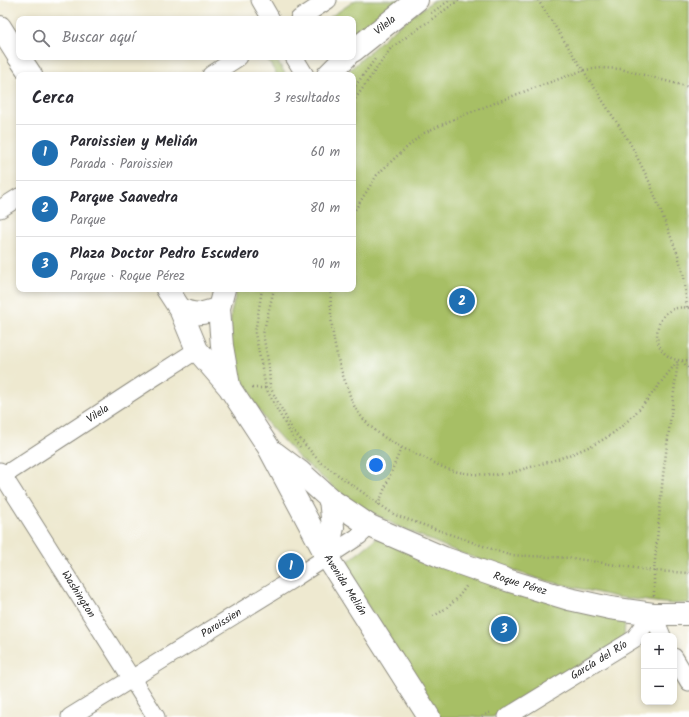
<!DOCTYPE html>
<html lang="es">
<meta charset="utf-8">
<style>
body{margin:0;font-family:Kalam,sans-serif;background:#f2f2f3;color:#2b2b33}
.controls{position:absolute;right:12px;bottom:12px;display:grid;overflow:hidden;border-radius:8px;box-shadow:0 2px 6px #0003}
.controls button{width:36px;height:36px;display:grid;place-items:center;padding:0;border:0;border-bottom:1px solid #e1e1e2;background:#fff;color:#2b2b33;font:20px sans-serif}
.you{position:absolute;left:376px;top:465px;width:14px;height:14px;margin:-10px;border:3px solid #fff;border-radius:50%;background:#1a73e8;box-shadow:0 0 0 6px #1a73e833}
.badge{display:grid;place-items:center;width:26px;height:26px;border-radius:50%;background:#1f6fb2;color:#fff;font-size:13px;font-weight:700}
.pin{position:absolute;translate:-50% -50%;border:2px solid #fff;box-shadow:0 1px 4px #0006}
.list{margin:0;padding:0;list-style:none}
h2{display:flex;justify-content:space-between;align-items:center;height:52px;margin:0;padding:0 16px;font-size:17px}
h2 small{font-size:13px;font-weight:400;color:#7c7c81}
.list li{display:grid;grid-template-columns:26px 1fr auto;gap:12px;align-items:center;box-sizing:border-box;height:56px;padding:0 16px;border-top:1px solid #e1e1e2}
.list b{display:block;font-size:15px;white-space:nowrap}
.list p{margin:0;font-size:13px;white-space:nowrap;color:#7c7c81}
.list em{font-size:13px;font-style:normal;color:#7c7c81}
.icon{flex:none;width:22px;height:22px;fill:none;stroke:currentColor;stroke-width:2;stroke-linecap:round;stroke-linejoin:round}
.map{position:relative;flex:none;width:689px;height:717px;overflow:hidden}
.search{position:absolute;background:#fff;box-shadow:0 2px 6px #0003;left:16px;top:16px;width:340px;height:44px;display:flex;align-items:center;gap:10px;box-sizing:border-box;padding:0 14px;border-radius:8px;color:#7c7c81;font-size:15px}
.panel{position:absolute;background:#fff;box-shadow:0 2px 6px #0003;left:16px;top:72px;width:340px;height:220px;border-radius:8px}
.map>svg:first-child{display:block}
</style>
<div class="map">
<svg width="689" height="717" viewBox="0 0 689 717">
<rect width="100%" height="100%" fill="#fff"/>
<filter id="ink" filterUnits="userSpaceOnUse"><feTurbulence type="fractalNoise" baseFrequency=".025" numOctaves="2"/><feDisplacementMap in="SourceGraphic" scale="8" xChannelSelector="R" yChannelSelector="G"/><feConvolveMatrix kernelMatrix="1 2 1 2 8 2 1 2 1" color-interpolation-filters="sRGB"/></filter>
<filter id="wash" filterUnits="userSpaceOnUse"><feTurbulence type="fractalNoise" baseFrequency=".012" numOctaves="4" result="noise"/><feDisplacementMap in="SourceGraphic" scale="16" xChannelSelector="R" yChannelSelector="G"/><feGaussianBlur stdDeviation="0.9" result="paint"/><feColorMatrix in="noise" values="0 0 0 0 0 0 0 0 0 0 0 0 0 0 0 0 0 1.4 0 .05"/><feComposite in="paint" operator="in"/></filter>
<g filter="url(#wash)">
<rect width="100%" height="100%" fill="#eee9d0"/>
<path fill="#a7bf65" stroke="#697548" d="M356,0H400L353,38V19H327Z
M434,0H689V603L672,604L616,597L539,579L460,553L395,525L350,501L298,457L268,424L240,380L230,341L231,313L237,289H353V75H344L391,32Z
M270,57H275L286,75H277L267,59Z
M377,538L625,620L624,638L493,717H440L347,574V562Z"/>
</g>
<g filter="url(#ink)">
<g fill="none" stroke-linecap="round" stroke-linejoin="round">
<defs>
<g id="street">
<path d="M260,0L271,19"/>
<path d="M299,19L328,0"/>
<path d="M294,57L305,75"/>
<path d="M211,75L239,57"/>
<path d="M0,209L19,197"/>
<path id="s1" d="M0,471L156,717"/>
<path id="s2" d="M0,478L153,378L197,350"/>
<path d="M674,657L689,682"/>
<path id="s3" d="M70,717L296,577L359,536L370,526"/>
<path id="s4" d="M507,717L634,639L653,614L662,636"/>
</g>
<g id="secondary">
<path d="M0,27L19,57"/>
<path id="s5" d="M353,51L417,0"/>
<path d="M19,57L31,75"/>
<path d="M328,75L346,57"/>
<path id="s6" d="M167,289L180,309L197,350L229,387L269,448L327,557L429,717"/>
<path d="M224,289L219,308L222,346L229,386"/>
<path d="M180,309C196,316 203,314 219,308"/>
<path id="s7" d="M275,453L299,471L330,499L370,526L444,558L507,580L569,599L610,608L653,614H689"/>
<path d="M327,557L333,527L330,499"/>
</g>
</defs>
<use href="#street" stroke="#8c8a7e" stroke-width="19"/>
<use href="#secondary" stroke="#8c8a7e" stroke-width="24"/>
<path stroke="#8c8a7e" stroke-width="2.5" stroke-dasharray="1 3" stroke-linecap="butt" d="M538,0L630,143L649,181L678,255L684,277L687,308
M431,13L450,0
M353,89L375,59
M353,102L391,48L459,0
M353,213L377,175L396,157L422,134L456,118L523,92L584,70L601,68L621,69L689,87
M262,289L255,333L266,388L279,413L295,441L300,447
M274,289L263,334L269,366L270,387L293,431L320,462L379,504L395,515L509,555L572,558L654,571L689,573
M331,289C329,323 335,357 348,389C350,396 352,403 356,409C370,431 394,445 418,455C429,459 439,467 451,470C465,475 490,475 505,474C513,473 522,469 531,467C556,460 581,452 604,439C636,420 655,388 678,361
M689,308C648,301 645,366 689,360
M682,361L689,369
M252,388H267
M378,505L401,448
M654,596V571L663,476L678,361
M433,616C449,608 457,600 467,585
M482,717L492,711"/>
<use href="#street" stroke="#fff" stroke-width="17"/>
<use href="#secondary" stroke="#fff" stroke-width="22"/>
</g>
</g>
<g text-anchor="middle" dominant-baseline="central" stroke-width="3.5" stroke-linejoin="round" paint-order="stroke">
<g font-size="11" fill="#2b2b2b" stroke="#fff">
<text stroke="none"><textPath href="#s5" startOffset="41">Vilela</textPath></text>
<text stroke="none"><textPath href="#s2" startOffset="117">Vilela</textPath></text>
<text stroke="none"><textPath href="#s7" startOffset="281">Roque Pérez</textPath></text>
<text stroke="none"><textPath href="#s6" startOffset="347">Avenida Melián</textPath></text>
<text stroke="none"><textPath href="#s1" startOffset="146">Washington</textPath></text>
<text stroke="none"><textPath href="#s3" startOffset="178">Paroissien</textPath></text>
<text stroke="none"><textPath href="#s4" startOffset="108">García del Río</textPath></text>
</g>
</g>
</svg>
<div class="controls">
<button>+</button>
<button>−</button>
</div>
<div class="you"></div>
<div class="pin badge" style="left:291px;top:566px">1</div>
<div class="pin badge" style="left:462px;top:301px">2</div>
<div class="pin badge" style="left:504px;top:629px">3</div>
<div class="search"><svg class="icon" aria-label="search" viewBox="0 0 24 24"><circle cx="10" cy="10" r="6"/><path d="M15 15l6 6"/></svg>Buscar aquí</div>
<section class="panel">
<h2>Cerca<small>3 resultados</small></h2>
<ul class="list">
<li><span class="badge">1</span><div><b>Paroissien y Melián</b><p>Parada · Paroissien</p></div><em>60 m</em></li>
<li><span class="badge">2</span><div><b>Parque Saavedra</b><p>Parque</p></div><em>80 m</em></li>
<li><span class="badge">3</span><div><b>Plaza Doctor Pedro Escudero</b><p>Parque · Roque Pérez</p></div><em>90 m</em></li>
</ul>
</section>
</div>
